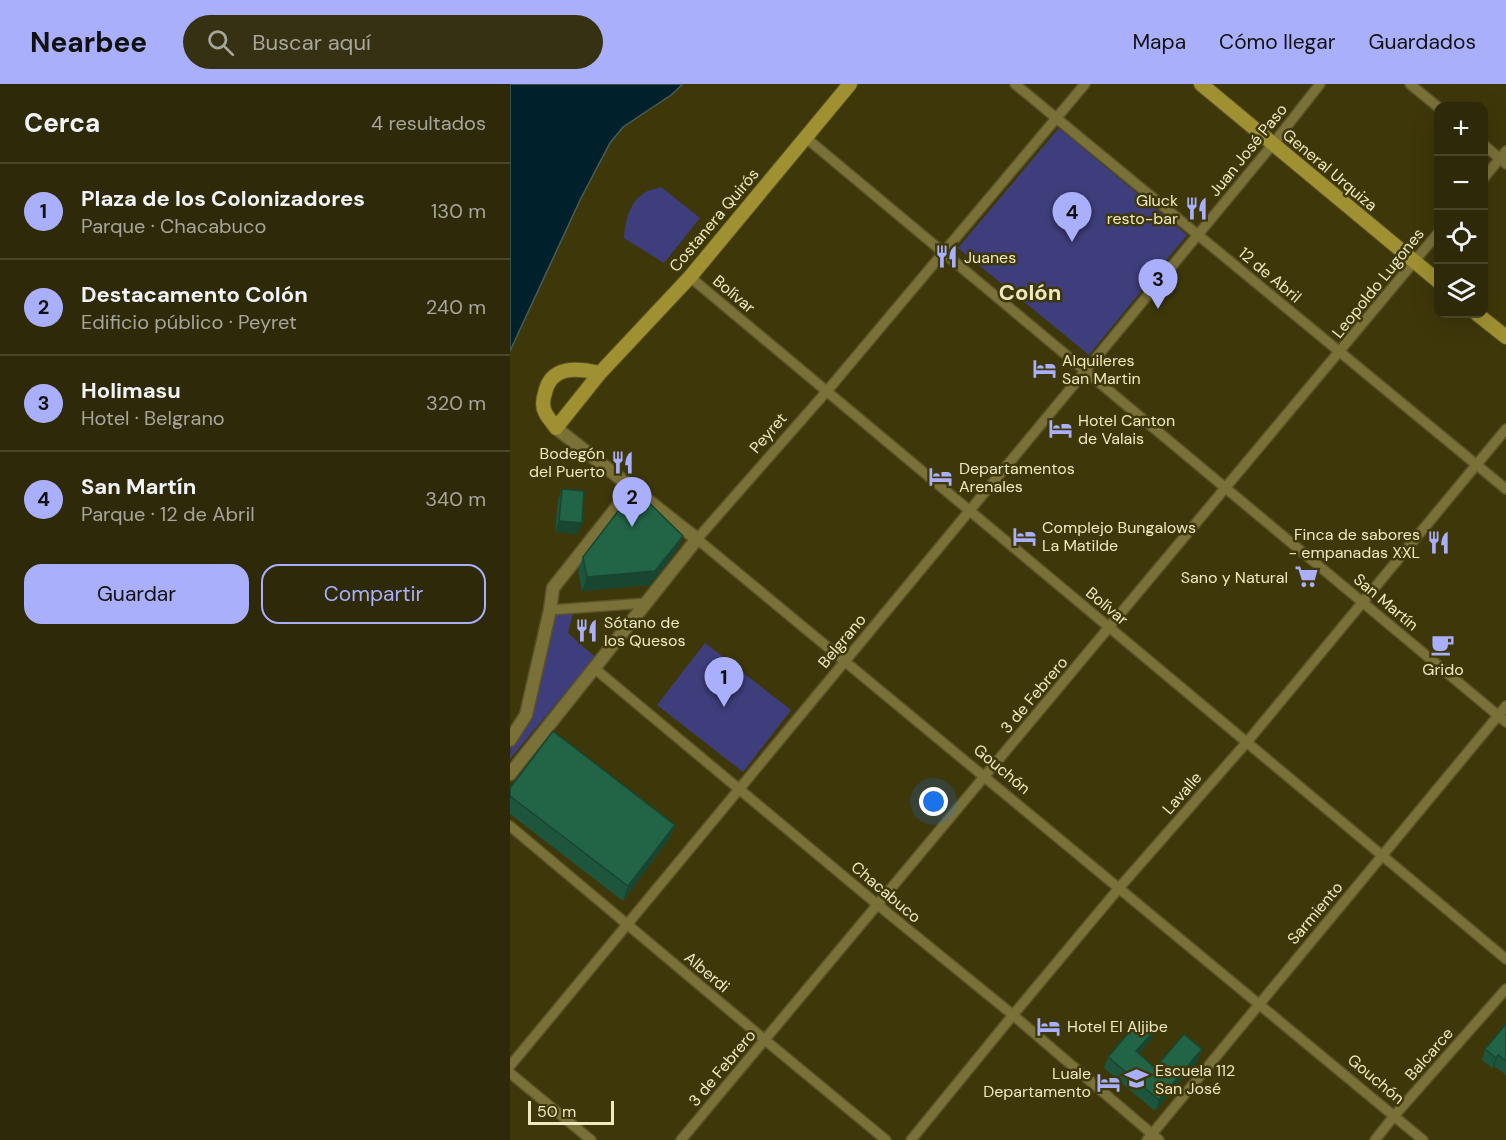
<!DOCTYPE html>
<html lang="es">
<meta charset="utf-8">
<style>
body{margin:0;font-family:"DM Sans",sans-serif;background:#363112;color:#f1f3f6}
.controls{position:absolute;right:18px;top:18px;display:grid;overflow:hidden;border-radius:12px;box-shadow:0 6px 24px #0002}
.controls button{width:54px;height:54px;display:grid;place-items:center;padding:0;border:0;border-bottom:2px solid #494529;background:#2e2908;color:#f1f3f6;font:30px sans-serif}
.scale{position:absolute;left:18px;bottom:15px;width:86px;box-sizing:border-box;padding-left:6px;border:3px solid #efe9c2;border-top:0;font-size:16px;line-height:21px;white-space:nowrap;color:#efe9c2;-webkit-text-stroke:4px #3e370a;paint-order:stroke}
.you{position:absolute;left:424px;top:718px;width:21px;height:21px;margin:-15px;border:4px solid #fff;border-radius:50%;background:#1a73e8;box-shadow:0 0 0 9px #1a73e833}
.badge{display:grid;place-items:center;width:39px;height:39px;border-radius:50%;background:#aaaffb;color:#111;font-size:20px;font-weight:700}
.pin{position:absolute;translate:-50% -50px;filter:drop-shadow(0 2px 3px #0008)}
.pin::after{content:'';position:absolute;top:32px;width:21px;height:18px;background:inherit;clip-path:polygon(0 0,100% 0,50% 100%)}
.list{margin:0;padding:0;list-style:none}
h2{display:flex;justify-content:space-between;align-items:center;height:78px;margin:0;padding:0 24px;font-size:26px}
h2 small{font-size:20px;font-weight:400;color:#a7a69c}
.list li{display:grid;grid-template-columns:39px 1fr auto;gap:18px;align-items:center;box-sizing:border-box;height:96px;padding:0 24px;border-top:2px solid #494529}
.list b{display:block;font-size:22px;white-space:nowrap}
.list p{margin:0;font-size:20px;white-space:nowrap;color:#a7a69c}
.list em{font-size:20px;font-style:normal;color:#a7a69c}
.actions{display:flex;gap:12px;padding:18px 24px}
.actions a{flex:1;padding:14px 0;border:2px solid #aaaffb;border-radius:18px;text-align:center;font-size:21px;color:#aaaffb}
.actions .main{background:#aaaffb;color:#111}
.icon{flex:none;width:33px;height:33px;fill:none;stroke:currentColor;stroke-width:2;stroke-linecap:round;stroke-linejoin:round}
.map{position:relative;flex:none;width:996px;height:1056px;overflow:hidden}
header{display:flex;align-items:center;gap:36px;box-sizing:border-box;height:84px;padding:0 30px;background:#aaaffb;color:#111}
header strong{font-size:28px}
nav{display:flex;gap:33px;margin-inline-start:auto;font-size:21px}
.search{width:420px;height:54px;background:#363112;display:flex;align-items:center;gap:15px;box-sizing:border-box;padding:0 21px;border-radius:33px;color:#a7a69c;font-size:22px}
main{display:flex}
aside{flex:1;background:#2e2908}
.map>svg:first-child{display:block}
</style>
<header>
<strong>Nearbee</strong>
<div class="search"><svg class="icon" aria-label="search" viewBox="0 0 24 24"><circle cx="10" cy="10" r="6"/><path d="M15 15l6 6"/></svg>Buscar aquí</div>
<nav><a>Mapa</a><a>Cómo llegar</a><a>Guardados</a></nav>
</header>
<main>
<aside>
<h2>Cerca<small>4 resultados</small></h2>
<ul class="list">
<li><span class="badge">1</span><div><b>Plaza de los Colonizadores</b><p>Parque · Chacabuco</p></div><em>130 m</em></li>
<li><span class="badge">2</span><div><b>Destacamento Colón</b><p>Edificio público · Peyret</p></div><em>240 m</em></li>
<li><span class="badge">3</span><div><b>Holimasu</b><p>Hotel · Belgrano</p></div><em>320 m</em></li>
<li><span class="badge">4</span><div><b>San Martín</b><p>Parque · 12 de Abril</p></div><em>340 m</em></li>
</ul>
<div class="actions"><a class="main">Guardar</a><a>Compartir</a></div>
</aside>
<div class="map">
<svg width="996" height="1056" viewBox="0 0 996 1056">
<rect width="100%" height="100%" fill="#3e370a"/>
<path fill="#3e3e7c" d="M549,44L677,151L579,271L448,164Z
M151,103L190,134L154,179L114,154C115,139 119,119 133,110C137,106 146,105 151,103Z
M64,526L58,549L85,573L0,675L1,659L44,528Z
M195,559L281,626L233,688L147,621Z"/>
<path fill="#00212b" stroke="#485d58" stroke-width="1.5" d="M0,0H173L161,11L113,43L100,59L71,114L0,267Z"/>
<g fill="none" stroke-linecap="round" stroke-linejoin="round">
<defs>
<path id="minor" d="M505,0L996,405
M575,0L317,307L187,455L913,1056
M900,0L928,23
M295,53L996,638
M974,61L996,80
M974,94L996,67
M180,193L996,875
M40,526L136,519
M84,584L368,821L503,931L649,1056
M0,742L255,956L376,1056
M0,982L763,60L810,0
M0,989L81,1056
M171,1056L928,149
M401,1056L503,931L609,804L737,658L996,345
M637,1056L996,622
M865,1056L884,1032L996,905"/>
<path id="tertiary" d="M0,656L16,631L40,526L43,504L122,404
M0,690L187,455L46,344"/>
<path id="secondary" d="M691,0L928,197
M967,230L996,253
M90,289C67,284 41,281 35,309C33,315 32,322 35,328C37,333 43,339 46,344L90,289L180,193L340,0"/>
</defs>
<use href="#minor" stroke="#5a5327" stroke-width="12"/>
<use href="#tertiary" stroke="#5a5327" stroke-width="15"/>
<use href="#secondary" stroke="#5a5327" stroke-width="16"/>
<use href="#minor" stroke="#7a7139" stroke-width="9"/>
<use href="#tertiary" stroke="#7a7139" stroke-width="12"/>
<use href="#secondary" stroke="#9f9131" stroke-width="14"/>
</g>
<path fill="#1d563c" d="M52,405L68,450L45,448L48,416Z
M173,452L167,466L140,501L72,507L68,487L73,473Z
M0,704L165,741L159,755L113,817L0,730Z
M996,940V991L984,982L982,984L972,976L975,965Z
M641,956L629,970L645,984L692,965L688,976L645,1027L594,984L598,973Z"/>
<path fill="#184631" d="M49,437L72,439L68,450L45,448Z
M173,452L167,466L140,501L72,507L77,493Z
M165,741L159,755L113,817L118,802Z
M645,946L641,956L622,978L626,967Z
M692,965L688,976L645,1027L649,1016Z
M988,971L984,982L982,984L986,974Z"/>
<path fill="#226446" stroke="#184631" stroke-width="1.5" d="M52,405L74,407L72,439L49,437Z
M125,405L173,452L145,487L77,493L73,473Z
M43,647L165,741L118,802L0,712V704Z
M631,934L645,946L626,967L645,984L674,950L692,965L649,1016L598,973Z
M996,940V977L988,971L986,974L975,965Z"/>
<defs>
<symbol id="restaurant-bare" viewBox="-9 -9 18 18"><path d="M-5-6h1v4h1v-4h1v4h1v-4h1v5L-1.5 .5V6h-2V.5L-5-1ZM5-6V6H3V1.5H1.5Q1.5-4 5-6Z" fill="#aaaffb" stroke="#3e370a" stroke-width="2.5" paint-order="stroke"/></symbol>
<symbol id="hotel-bare" viewBox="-9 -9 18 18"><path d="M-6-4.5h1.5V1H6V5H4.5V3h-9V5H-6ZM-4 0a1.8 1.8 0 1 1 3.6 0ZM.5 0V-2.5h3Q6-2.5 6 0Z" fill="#aaaffb" stroke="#3e370a" stroke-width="2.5" paint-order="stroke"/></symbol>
<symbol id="supermarket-bare" viewBox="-9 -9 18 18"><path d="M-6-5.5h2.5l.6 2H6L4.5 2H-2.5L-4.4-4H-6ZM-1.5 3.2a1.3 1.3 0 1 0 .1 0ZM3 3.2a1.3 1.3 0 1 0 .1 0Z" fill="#aaaffb" stroke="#3e370a" stroke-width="2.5" paint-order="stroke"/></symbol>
<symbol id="cafe-bare" viewBox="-9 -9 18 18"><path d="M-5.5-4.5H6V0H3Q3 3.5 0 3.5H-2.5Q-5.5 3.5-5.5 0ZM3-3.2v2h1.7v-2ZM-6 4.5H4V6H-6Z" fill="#aaaffb" stroke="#3e370a" stroke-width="2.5" paint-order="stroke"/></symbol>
<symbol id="school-bare" viewBox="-9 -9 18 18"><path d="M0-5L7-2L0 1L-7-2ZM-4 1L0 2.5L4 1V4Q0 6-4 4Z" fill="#aaaffb" stroke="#3e370a" stroke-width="2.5" paint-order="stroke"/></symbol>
</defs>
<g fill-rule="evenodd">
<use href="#restaurant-bare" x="670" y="108" width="33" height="33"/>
<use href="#restaurant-bare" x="420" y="156" width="33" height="33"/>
<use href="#hotel-bare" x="518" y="268" width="33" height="33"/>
<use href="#hotel-bare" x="534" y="328" width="33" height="33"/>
<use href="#restaurant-bare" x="96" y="362" width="33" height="33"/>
<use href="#hotel-bare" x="414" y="376" width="33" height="33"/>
<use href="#hotel-bare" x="498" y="436" width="33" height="33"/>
<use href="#restaurant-bare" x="912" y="442" width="33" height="33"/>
<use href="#supermarket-bare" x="780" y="476" width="33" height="33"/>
<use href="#restaurant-bare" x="60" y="530" width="33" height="33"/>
<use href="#cafe-bare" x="916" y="544" width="33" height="33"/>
<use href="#hotel-bare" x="522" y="926" width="33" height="33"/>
<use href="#school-bare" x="610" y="978" width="33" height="33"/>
<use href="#hotel-bare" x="582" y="982" width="33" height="33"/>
</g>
<g text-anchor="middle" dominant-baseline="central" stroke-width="5" stroke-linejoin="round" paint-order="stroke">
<g font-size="16" fill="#efe9c2" stroke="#3e370a">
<text transform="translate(738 66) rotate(-51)">Juan José Paso</text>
<text transform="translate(820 86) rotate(40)">General Urquiza</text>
<text transform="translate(204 136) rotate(-50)">Costanera Quirós</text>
<text transform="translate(760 191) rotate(40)">12 de Abril</text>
<text transform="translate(868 199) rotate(-51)">Leopoldo Lugones</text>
<text transform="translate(224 210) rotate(40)">Bolívar</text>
<text transform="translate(258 349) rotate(-49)">Peyret</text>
<text transform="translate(876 518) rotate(40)">San Martín</text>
<text transform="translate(597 522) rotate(40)">Bolívar</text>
<text transform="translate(332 557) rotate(-50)">Belgrano</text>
<text transform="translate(524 611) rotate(-50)">3 de Febrero</text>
<text transform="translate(492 685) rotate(40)">Gouchón</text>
<text transform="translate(672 709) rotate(-49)">Lavalle</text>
<text transform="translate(376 808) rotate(40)">Chacabuco</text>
<text transform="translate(805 829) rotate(-50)">Sarmiento</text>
<text transform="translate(197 888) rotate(40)">Alberdi</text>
<text transform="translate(919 970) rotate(-49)">Balcarce</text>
<text transform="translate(212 984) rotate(-50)">3 de Febrero</text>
<text transform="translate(866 995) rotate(40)">Gouchón</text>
</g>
<g font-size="16" fill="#efe9c2" stroke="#3e370a" text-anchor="start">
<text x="668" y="116" text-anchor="end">Gluck<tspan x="668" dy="18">resto-bar</tspan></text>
<text x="454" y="173">Juanes</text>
<text x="552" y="276">Alquileres<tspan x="552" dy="18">San Martin</tspan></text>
<text x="568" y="336">Hotel Canton<tspan x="568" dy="18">de Valais</tspan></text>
<text x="95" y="369" text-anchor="end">Bodegón<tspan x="95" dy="18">del Puerto</tspan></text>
<text x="449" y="384">Departamentos<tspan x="449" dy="18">Arenales</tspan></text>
<text x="532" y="443">Complejo Bungalows<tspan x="532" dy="18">La Matilde</tspan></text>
<text x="910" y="450" text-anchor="end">Finca de sabores<tspan x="910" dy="18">- empanadas XXL</tspan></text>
<text x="778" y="493" text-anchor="end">Sano y Natural</text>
<text x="94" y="538">Sótano de<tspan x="94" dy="18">los Quesos</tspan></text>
<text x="933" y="585" text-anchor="middle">Grido</text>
<text x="557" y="942">Hotel El Aljibe</text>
<text x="645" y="986">Escuela 112<tspan x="645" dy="18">San José</tspan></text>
<text x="581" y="989" text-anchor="end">Luale<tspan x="581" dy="18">Departamento</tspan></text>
</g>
<g font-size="22" font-weight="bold" fill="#efe9c2" stroke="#3e370a">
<text x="520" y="208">Colón</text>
</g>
</g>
</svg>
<div class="controls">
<button>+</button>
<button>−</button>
<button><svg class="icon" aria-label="locate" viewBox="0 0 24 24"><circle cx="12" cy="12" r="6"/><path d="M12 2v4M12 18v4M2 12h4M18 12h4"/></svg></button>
<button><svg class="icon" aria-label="layers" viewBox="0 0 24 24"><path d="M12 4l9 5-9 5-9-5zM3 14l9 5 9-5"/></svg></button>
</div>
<div class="scale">50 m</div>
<div class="you"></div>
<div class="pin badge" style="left:214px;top:623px">1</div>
<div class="pin badge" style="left:122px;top:443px">2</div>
<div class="pin badge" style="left:648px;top:225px">3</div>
<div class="pin badge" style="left:562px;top:158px">4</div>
</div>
</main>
